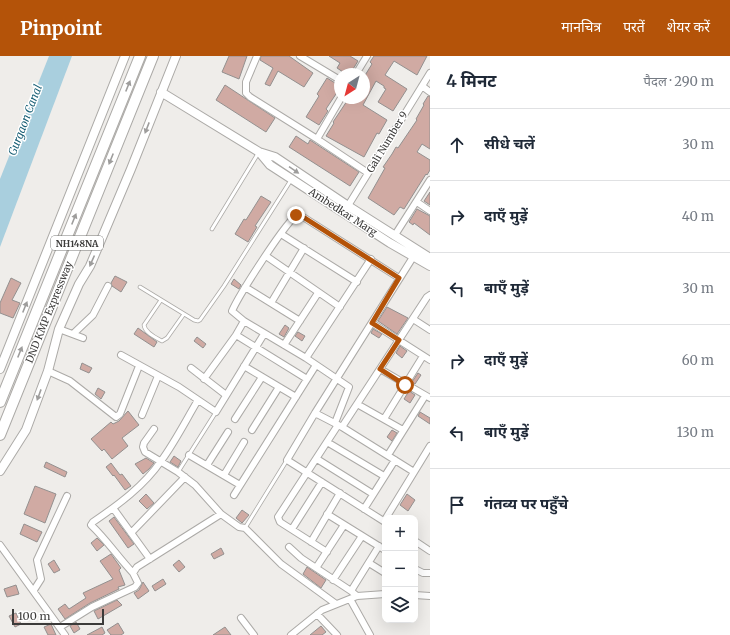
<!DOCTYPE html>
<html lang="hi">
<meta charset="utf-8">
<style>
body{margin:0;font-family:Merriweather,"Noto Sans Devanagari",serif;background:#f6f6f7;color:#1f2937}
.controls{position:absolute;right:12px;bottom:12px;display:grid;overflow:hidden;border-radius:8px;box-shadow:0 4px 16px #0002}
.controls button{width:36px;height:36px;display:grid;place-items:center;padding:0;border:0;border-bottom:1px solid #e0e1e3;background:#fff;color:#1f2937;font:20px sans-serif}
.compass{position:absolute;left:334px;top:12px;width:36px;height:36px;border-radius:50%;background:#fff;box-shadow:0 4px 16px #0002;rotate:216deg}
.scale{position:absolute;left:12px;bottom:10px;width:92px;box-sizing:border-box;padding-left:4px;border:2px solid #3c3b3a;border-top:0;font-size:11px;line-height:14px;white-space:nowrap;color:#3c3b3a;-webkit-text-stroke:3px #fff;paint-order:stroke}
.stop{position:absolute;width:12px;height:12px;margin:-9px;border:3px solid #b45309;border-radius:50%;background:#fff}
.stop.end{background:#b45309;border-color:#fff;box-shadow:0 1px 4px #0008}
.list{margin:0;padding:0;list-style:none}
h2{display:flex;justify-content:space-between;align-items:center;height:52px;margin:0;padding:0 16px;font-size:17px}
h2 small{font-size:13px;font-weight:400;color:#747a83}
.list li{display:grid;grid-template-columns:26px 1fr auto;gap:12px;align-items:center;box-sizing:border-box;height:72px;padding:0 16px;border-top:1px solid #e0e1e3}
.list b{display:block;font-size:15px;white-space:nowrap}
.list em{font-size:13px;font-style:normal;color:#747a83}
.icon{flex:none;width:22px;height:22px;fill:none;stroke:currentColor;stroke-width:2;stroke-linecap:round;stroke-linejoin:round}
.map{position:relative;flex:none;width:430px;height:579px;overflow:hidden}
header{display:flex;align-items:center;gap:24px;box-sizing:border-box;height:56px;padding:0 20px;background:#b45309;color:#fff}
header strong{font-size:19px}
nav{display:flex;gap:22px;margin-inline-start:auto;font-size:14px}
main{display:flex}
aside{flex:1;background:#fff}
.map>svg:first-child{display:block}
</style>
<header>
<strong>Pinpoint</strong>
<nav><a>मानचित्र</a><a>परतें</a><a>शेयर करें</a></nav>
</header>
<main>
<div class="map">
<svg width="430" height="579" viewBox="0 0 430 579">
<rect width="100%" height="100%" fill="#efedea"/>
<path fill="#a9cfde" d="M49,0H72L0,191V123Z"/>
<path fill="#d0aaa3" stroke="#93908f" d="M229,0H247L239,23L222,16Z
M261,0H289L313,17L304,31L278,15L270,30L265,28L273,12L260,4Z
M329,0H350L358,5L350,18H346L337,12L340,7Z
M374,0H427L417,19L394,5L385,19L407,33L393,55L378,46L386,33L384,32V30L376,25L363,49L387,64L379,78L377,77L364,101L326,80L334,67L333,66L349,42H364V21L372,8L370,6Z
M327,22L340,30V32L326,53L328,55L319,69L306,61L319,40L317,38Z
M225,29L275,62L266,76L216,44Z
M428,40H430V93L422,88L417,96L430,104V114L427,119L426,118L404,153L400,151L394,159L368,142L385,112L383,111L392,98L396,91L398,92L417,64L416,63L424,49L423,48Z
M296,80L308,88L310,84L359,116L350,130L289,91Z
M430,136V149L424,145Z
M261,140L271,146L255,170L257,171L248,186L235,178L244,163L246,164Z
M417,153L430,160V179L414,167L413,169L409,166Z
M115,220L127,226L121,236L112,230L111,227Z
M11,222L21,227L12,244L20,247L13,262L0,257V247Z
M234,223L241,229L239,233L231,228Z
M387,251L408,262L397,278L378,265Z
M285,269L289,272L284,281L279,278Z
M138,272L157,286L154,291L134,278Z
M373,273L382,278L379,282L371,277Z
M298,276L305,280L302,285L295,280Z
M197,281L206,288L203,292L194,285Z
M400,290L407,295L402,302L396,297Z
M82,307L92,312L89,317L80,313Z
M418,317L421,319L415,328L412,326Z
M98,332L105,336L101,343L95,338Z
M409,335L415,339L410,347L404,343Z
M128,355L139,369L122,382L128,390L112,403L104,393L102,395L91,383L111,366L113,368L119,365Z
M420,356L430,362V368L418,360Z
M392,374L397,377L392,385L387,381Z
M174,400L181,405L178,411L170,406Z
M146,402L154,407L149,413L143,418L135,408Z
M46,406L67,416L65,421L44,411Z
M111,407L120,419L122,418L131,430L125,434L114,419L113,420L106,411Z
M35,430L56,438L45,467L24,458Z
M146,438L154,447L147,453L139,445Z
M407,438L415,444L408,455L400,449Z
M242,454L249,459L242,467L236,462Z
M114,461L134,488L128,492L109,465Z
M24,468L42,476L37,486L20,478Z
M97,482L104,489L97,495L91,487Z
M221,492L224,498L214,503L211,498Z
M111,498L121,512L119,514L125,529L118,531L119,533L90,547L65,563L58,553L65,548L69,553L86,542L83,537L113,523L100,505Z
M54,504L60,514L54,517L48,508Z
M179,504L185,511L179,516L173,509Z
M307,511L326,524L321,532L303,518Z
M163,523L166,528L155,535L152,530Z
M143,526L149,535L138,543L134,537L139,534Z
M16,529L19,538L7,541L4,533Z
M117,544L122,549L98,563L94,555Z
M16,557L21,568L15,571L9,560Z
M76,566L80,573L74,577L70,570Z
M118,567L124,577L121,579H111L107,574Z
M51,568L56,579H48L44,571Z
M321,570L326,576L322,579H310Z
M102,571L105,577L102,579H87Z
M225,571L231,579H213Z"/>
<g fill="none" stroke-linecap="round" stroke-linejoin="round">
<defs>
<path id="service" d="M212,173L259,96
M140,231L194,264L198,265L200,264L224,230L291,124
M161,244L144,269C145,277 156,282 162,285L167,282L184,258
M178,416L216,356
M245,472L287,404"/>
<path id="minor" d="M257,0L246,26V37L250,41L317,83L368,117
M300,0L340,24
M356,18L367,0
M422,30L430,36
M317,83L341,42
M417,146L430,155
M346,153L430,17
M281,178L357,226
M395,179L430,124
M266,200L340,251
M245,231L300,265
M271,247L304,192
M413,263L430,274
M372,267L430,304
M59,273L83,282
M73,278L93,259L108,230
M236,279L307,323
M284,289L318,237
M121,299L179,331L216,356L264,278
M306,302L371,203
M244,310L296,341
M191,312L226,339
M380,313L430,342
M48,315L70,325L116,361L120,358L139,310
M204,323L236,279L244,265
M357,348L403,374
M315,357L342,371L414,416
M142,359L158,320
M235,363L262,321
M384,363L423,300
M335,367L349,331L306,302L244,265L232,255C239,239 286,165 298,158L300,159L399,222
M342,371L427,241L430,239
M154,373L144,387L143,391L145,396L178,416L195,429L221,458
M252,374L279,331
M327,386L384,420
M189,399L240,429
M388,399L425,340
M317,403L373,438
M207,409L228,376
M224,419L244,386
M234,439L316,309
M113,452L150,503
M364,453L395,404
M327,458L385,494
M386,462L430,390
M385,466L287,404L315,357L415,198
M292,473L322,426
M131,477L185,421
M415,485L430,495
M311,486L340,437
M0,489L65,579
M289,491L301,502L351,535L357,540
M327,496L280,466L278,461L338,369
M369,507L385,517
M316,512L344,469
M415,513L423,517H430
M133,517C118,501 106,483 91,469L93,466C118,449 144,430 161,405C175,386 186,364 198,344
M333,524L362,480
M34,534L41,523L37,504L67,440
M351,535L379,490
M415,539L430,540
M350,543L370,579
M317,558L337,579
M241,562L254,579
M60,571L92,551L135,531L138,527L133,517L137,511L221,458L239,471L245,472L281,508L336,548
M291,579L322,554L357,540L385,538"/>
<path id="tertiary" d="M161,36L259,96L275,101L348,150L430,202
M260,97L270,109L390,187L430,210
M0,313L125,0
M0,415L26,374L48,315L59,273L79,228L90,210L131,113L176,0"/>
<path id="trunk" d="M0,346L140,0
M0,379L153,0"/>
</defs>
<use href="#service" stroke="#acaaa7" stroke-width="4.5"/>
<use href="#minor" stroke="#acaaa7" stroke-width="8"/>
<use href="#tertiary" stroke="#acaaa7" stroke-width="10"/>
<use href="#trunk" stroke="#acaaa7" stroke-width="12"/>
<use href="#service" stroke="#fff" stroke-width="3"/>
<use href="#minor" stroke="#fff" stroke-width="6"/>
<use href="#tertiary" stroke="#fff" stroke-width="8"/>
<use href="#trunk" stroke="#fff" stroke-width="10"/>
</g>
<defs><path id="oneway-solid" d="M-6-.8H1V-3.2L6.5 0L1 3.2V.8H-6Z"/></defs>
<g fill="#9e9d9c">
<use href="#oneway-solid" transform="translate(128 30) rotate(-68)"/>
<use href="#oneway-solid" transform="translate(147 72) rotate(111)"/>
<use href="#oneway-solid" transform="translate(111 103) rotate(112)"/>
<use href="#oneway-solid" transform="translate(294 114) rotate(34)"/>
<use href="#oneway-solid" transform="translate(74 163) rotate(-68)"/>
<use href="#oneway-solid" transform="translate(92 205) rotate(114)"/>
<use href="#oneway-solid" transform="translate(25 251) rotate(-68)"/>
<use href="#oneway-solid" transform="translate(20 296) rotate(-68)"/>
<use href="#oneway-solid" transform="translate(39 339) rotate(110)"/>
</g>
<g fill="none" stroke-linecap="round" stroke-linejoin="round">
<path stroke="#b45309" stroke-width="5" d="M296,159H300L399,222L372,267L399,284L380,313L405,329"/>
</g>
<g text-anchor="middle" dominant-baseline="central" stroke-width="3" stroke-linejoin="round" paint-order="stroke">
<rect fill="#fff" stroke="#767675" stroke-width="1" x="51" y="180" width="52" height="14" rx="3"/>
<g font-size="9" font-weight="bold" fill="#3c3b3a">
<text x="77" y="187">NH148NA</text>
</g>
<g font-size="10" fill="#3c3b3a" stroke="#fff">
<text transform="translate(387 86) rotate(-59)">Gali Number 9</text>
<text transform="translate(343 156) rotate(33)">Ambedkar Marg</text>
<text transform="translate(49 256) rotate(-68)">DND KMP Expressway</text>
</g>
<g font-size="11" font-style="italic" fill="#185f75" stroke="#fff">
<text transform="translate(25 64) rotate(-69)">Gurgaon Canal</text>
</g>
</g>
</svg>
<div class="controls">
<button>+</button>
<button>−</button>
<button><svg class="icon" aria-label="layers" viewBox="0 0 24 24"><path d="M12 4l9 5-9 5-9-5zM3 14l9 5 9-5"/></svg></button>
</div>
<svg class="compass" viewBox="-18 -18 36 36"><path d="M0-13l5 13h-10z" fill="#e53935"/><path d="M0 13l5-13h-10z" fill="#747a83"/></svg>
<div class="scale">100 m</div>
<div class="stop" style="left:405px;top:329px"></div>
<div class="stop end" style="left:296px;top:159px"></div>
</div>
<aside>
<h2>4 मिनट<small>पैदल · 290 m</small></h2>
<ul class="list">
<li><svg class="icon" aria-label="ahead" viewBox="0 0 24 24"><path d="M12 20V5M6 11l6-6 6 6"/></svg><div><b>सीधे चलें</b></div><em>30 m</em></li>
<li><svg class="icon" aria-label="right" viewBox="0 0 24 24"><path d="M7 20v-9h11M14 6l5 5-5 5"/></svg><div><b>दाएँ मुड़ें</b></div><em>40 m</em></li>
<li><svg class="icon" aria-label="left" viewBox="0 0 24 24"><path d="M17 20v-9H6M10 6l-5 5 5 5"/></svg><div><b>बाएँ मुड़ें</b></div><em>30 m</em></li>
<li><svg class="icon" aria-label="right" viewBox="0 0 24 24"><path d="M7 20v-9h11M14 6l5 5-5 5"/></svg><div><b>दाएँ मुड़ें</b></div><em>60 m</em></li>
<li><svg class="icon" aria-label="left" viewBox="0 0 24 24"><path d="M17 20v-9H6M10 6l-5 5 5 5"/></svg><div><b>बाएँ मुड़ें</b></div><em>130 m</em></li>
<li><svg class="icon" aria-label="arrive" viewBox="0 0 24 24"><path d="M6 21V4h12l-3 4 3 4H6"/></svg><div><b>गंतव्य पर पहुँचे</b></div></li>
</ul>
</aside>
</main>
